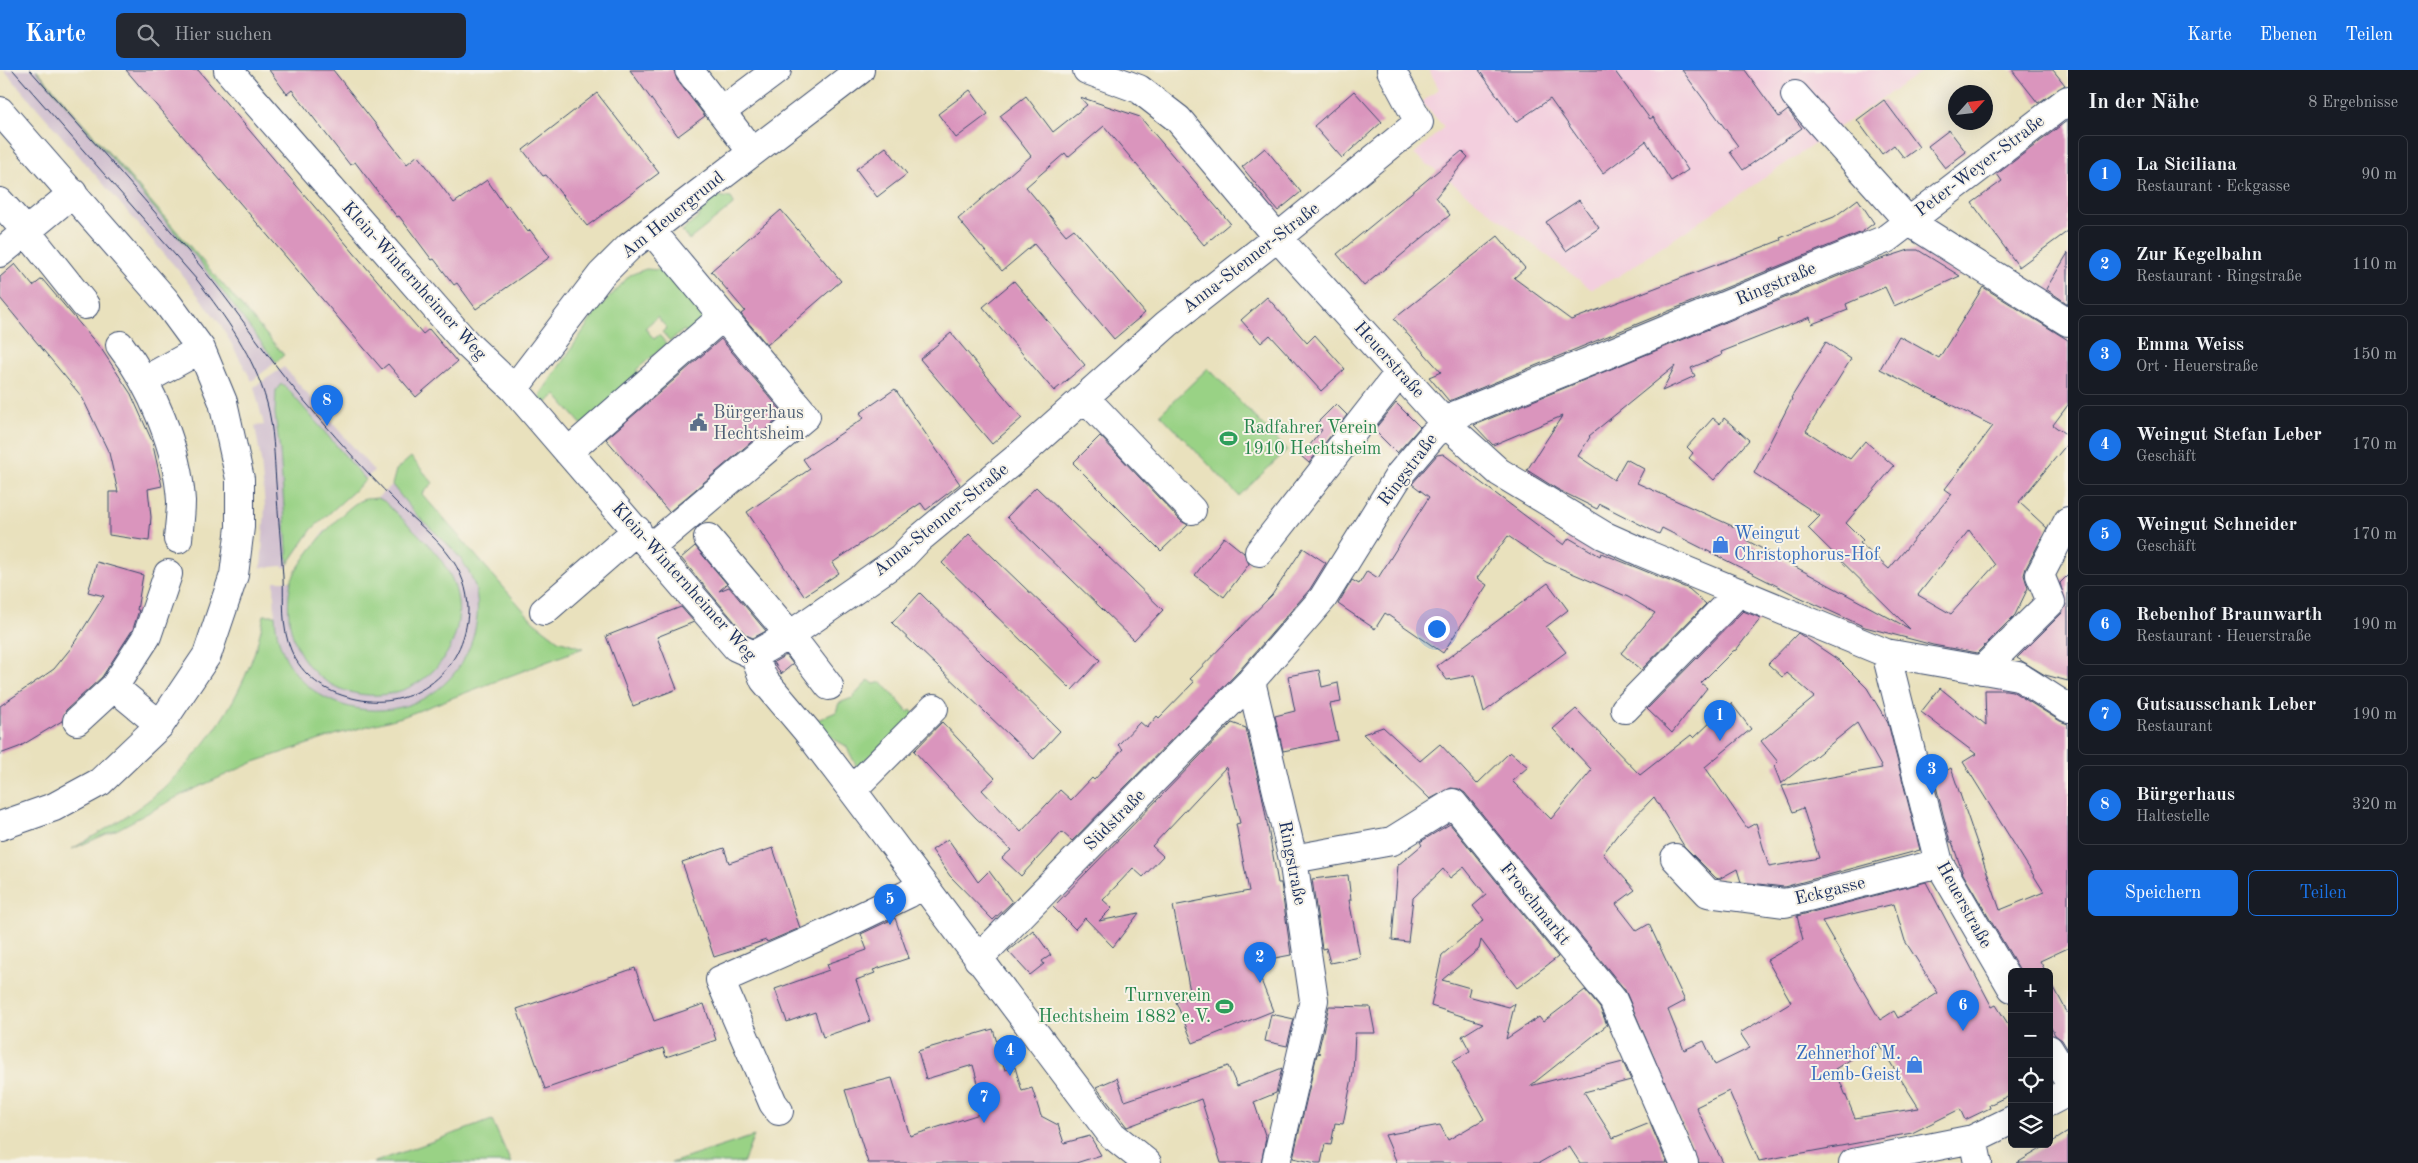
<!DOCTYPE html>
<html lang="de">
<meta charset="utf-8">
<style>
body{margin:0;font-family:"Old Standard TT",serif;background:#242831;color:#f1f3f6}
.controls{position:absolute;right:15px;bottom:15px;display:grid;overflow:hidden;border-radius:8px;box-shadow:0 5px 20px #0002}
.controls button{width:45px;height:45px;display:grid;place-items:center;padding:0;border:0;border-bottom:1px solid #363941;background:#171b24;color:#f1f3f6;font:25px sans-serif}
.compass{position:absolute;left:1948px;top:15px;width:45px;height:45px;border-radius:50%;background:#171b24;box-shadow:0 5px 20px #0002;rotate:63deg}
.you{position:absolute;left:1436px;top:558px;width:18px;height:18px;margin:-12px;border:4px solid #fff;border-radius:50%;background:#1a73e8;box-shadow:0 0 0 8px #1a73e833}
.badge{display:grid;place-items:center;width:32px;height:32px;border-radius:50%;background:#1a73e8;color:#fff;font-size:16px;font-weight:700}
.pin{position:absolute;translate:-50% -41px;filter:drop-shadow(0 1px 2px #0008)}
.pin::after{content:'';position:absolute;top:26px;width:18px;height:15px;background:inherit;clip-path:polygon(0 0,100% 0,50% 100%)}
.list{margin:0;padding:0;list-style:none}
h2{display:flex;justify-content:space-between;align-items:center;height:65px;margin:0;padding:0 20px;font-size:21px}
h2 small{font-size:16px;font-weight:400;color:#9ea1a6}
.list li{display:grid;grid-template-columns:32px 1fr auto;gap:15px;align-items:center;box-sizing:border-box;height:80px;margin:0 10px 10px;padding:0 10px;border:1px solid #363941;border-radius:8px}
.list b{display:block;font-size:19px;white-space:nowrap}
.list p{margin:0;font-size:16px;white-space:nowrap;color:#9ea1a6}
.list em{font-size:16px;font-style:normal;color:#9ea1a6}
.actions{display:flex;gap:10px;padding:15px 20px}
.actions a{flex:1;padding:11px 0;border:1px solid #1a73e8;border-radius:8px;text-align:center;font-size:18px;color:#1a73e8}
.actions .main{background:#1a73e8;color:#fff}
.icon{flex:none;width:28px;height:28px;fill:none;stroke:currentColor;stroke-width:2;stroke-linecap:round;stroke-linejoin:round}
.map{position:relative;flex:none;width:2068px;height:1093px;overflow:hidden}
header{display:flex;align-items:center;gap:30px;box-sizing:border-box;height:70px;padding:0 25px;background:#1a73e8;color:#fff}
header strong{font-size:24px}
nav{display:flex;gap:28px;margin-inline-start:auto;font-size:18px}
.search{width:350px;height:45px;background:#242831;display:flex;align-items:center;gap:12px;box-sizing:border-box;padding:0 18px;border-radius:8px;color:#9ea1a6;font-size:19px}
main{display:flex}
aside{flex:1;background:#171b24}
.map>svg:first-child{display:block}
</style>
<header>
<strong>Karte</strong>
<div class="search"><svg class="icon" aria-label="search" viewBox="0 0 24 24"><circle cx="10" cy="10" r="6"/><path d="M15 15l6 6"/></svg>Hier suchen</div>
<nav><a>Karte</a><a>Ebenen</a><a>Teilen</a></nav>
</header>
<main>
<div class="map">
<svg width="2068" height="1093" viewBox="0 0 2068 1093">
<rect width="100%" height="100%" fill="#f7f3e8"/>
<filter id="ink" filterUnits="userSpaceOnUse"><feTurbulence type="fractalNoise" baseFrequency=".02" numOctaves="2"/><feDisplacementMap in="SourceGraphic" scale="10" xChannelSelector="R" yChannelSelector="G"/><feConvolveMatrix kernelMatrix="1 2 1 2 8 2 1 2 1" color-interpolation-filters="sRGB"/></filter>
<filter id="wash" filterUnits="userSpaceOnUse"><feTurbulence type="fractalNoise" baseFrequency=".0096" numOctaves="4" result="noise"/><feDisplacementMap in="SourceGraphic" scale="20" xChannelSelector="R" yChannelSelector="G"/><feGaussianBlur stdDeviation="1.12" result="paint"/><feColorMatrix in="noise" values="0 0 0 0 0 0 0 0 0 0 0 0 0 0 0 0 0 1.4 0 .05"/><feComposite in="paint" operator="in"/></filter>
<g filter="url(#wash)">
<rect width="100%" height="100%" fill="#e9e1bd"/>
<path fill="#f3cfde" d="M1429,0H1924L1619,206L1591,219L1414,84L1444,57L1422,32L1439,19Z"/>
<path fill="#cfbdce" d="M4,0H36L197,188L276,292L252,311L221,255L179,201Z
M284,297L374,401L312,459L286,498L282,496L261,498L265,437L261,391L255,356L264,355L254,317Z
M392,415L416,444L463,490L475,516L478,531L477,546L474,566L465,588L453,605L443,615L431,624L405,637L390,640L363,641L333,632L317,623L303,611L290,596L281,579L275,555L274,511H291L323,463L360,430L377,428Z"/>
<path fill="#99d285" stroke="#5a8072" d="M36,0H37L284,285L276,292L197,188Z
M712,125L731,128L734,133L732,136L689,170L682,161L698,148L708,128Z
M646,199L673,201L705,230V250L687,264L684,260L670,271L662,262L667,258L657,247L645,258L654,269L659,265L667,274L636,300L640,305L582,355L556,325L543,335L540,325L596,242L630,205Z
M1208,298L1287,380L1239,426L1160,344Z
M281,314L285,316L366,410L312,459L288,494L280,381L275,344L276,320Z
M411,387L433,413L422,424L533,551L558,570L583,578L402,647L338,664L254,692L181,725L118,759L72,779C102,761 135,743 161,720C212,674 252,613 264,545H275C279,654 430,676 470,576C477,558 480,536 475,517C466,485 438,467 416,444C408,435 400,425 392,415L396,400Z
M377,428L384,431C407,455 437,477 451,507C479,569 425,635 359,624C305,615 280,564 291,512C295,495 345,435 362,430C367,428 372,429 377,428Z
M869,610L874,614L882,612L908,642L911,640L916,646L857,697L846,676L834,669L823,659L808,654L836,642L839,633L852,628Z
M492,1050L511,1093H373L375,1092Z
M754,1066L743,1093H671Z"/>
<g id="blocks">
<path fill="#da95bd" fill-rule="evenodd" d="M126,0H198L423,264L429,259L457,292L416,327L388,294L382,299Z
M269,0H333L407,94L418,85L454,133L487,110L506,137L508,135L528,162L530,160L550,187L476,239L457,213L454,215L434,189L432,190L399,146L397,147L355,92L350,95L292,20L287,24Z
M630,0H674L677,10L705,46L678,66Z
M1479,0H1614L1650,49L1653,47L1688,100L1671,111L1646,71L1603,103L1550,29L1516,52Z
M1682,0H1745L1779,47L1788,40L1802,58L1743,100L1730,82L1738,76Z
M2012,0H2053L2065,15L2038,33Z
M970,20L988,44L956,68L938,44Z
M1354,21L1382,52L1342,88L1314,56Z
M597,23L659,103L587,156L546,105L543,106L523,80Z
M1026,26L1053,62L1087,35L1080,27L1140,47L1230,153L1204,175L1104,56L1068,87L1065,83L1026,117L1066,165L1074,159L1145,243L1114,269L1034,174L1002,201L958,149L1031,86L1000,46Z
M1884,30L1919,77L1904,88L1894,75L1882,84L1857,50Z
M2068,50V161L2019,197L1972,133L2002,111L1997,104Z
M1949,60L1966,82L1945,98L1928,76Z
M886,77L907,104L877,127L856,99Z
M1265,78L1301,122L1278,141L1242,97Z
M1462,81L1468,87L1436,127L1450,145L1364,216L1337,184Z
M1858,129L1874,153L1862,162L1449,331L1429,307L1441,302L1394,249L1498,166L1525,198L1514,208L1571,250L1781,170L1780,168L1834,147Z
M1579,130L1599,158L1566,181L1546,152Z
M781,140L841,211L767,275L741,244L745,241L711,201Z
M1909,180H1918L1960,206L1894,236L1885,217L1846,234L1848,240L1812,254L1810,247L1721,282L1722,285L1691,298L1695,306L1662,321L1675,296L1589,366L1590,367L1578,386L1614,410L1626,389L1644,399L1637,413L1750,464L1746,470L1910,559L1808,458L1820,446L1754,403L1792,329L1791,328L1826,272L1851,289L1806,361L1850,389L1865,371L1894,396L1846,453L1863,470L1860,473L1889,499L1952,424L1945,419L1993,356L1880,299L1899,266L1939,288L1983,217L2068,270V335L2053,355L2068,366V373L2019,432L2047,458L2026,498L2024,505L2028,518L2015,545L1977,583L1933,575L1865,557L1795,525L1662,458L1659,464L1600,434L1597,439L1557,419L1527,400L1562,346L1493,375L1474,355L1875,191ZM1969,460L1995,495L1951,544L1918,525Z
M2068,183V234L2046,219Z
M15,194L33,216L42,209L102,280L131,324L152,371L162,416L148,419L151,447L149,471L109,465V422H118L109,383L82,327L0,228V207Z
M1014,211L1085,295L1054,321L983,237Z
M1267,227L1307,273L1315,265L1345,299L1321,321L1270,265L1261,273L1241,250Z
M951,263L1022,348L992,374L920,289Z
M721,269L784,344L669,442L606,369Z
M895,319L960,414L926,440L921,433L832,493L839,503L804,526L747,442L810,399L803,389L864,348L860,343Z
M1396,333L1420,357L1397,383L1374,360Z
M1336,334L1347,345L1309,393L1301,386L1322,360L1315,355Z
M1713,348L1720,354L1724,348L1749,370L1714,410L1689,388L1693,383L1687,377Z
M1100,366L1181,451L1188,455L1161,481L1073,393Z
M1443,384L1564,475L1569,468L1600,486L1601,483L1689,519L1706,534L1641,600L1621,583L1655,543L1628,527L1546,492L1508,466L1477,508L1487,515L1443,583L1385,543L1375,559L1338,534L1352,510L1359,514L1367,501L1378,508L1429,427L1412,414L1437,385Z
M1036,417L1163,540L1134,570L1007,447Z
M969,464L1100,590L1072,620L942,493Z
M1224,467L1244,483L1249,494L1224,527L1195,505Z
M695,476L727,514L719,521L729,517L766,561L753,568L746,565L711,524L681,488Z
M1303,478L1326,493L1310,519L1240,600L1072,771L1062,762L1021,806L1002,788L1011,780L976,748L914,681L942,652L995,708L982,720L1021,762L1060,720L1071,730L1092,708L1094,710L1123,679L1118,675L1140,652L1147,658L1157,646L1159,648L1194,612L1190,609L1272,525Z
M97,492L143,505L137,540H139L133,559L102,607L66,640L62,651L19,677L0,684V636L54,599L71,578L104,526L88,522Z
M2068,505V611L2045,605L2017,588L2062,543L2066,535L2060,513Z
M1548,513L1568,540L1546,557L1566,582L1484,642L1474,605L1447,610L1437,596Z
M920,523L1060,661L1034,689L892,553Z
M681,537L694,552L657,567L677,619L633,636L606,566Z
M1743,541L1761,548L1736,580L1733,581L1701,613L1707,618L1672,663L1647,639Z
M1798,563L1840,591L1867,618L1888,653L1920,780L1784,817L1741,812L1737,799L1719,809L1716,808L1684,776L1654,727L1618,764L1603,784L1635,820L1616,834L1637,861L1649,854L1685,931L1668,940L1684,980L1704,971L1715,995L1750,978L1740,963L1791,932L1767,890L1803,870L1797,846L1926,812L1992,937L1996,935L2012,960V1024L1989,1035L1990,1038L1965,1050L1960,1039L1912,1063L1759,1091L1729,1021L1696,1037L1723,1093H1699L1625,920L1465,723L1459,719L1451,718L1430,729L1363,664L1383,657L1420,691L1440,674L1477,714L1510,682L1528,697L1512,711L1551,749L1592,700L1553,659L1576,639L1640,705L1691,665L1694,668L1731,633L1751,659L1705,697L1747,758L1756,753L1769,797L1819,788L1803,738L1793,742L1782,716L1882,698L1857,653L1781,714L1774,696L1778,692L1761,671L1815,627L1787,603L1782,607L1768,594ZM1894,834L1905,871L1938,923L1898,948L1894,941L1880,950L1822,851ZM1878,973L1919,1038L1855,1048L1835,999Z
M786,585L793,594L781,604L774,592Z
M1319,600L1322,617L1338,613L1341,632L1330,634L1338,670L1283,681L1275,646L1295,641L1288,606Z
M1940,618L1986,655L1985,620H2006L2012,621L2060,651L2068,654V878L2040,891L2046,902H2021L1963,804L1952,772H1950L1934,708L1951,698L2000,840L2044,822L1963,692L1976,684L1921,642Z
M1232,653L1246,658L1262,725L1278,813H1281L1291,885L1254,892L1273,941L1193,973L1176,932L1191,926L1173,836L1249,821L1236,754L1240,753L1226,697L1152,776L1163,786L1143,807L1133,798L1103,830L1112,838L1099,851L1139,843L1113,877L1085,848L1075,859L1053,837Z
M1450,754L1558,887L1517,918L1481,870L1479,879L1442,910L1470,918L1468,926L1509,937L1515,933L1506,969L1539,947L1543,952L1585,920L1600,938L1607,955L1530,1016L1623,992L1631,1010L1584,1022L1613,1068L1650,1053L1667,1093H1580L1569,1076L1539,1093H1397L1385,1065L1440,1055L1448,1070L1484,1049L1452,991L1470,981L1462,966L1483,953L1431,936L1442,885L1484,850L1473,836L1486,825L1464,797L1450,808L1443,799L1413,828L1408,872L1392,870L1398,795L1422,775L1420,772Z
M948,769L978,812L989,801L1012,832L993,850L950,806L932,780Z
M724,778L729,793L773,778L800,858L767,872L766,870L714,887L682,792Z
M1348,805L1351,830H1349L1360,887L1330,893L1326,878L1322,879L1312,809Z
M895,848L909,888L873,900L875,903L856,910L870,951L823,967L815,942L787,952L775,919L829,900L827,894L867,880L861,864Z
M1033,860L1051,885L1042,891L1044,894L1030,905L1008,881Z
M635,898L654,951L704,934L716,970L666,987L663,978L545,1019L517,939Z
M2049,908L2068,944V980L2062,970L2055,965L2049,954Z
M1329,936L1370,937L1375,963H1355L1353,1003L1343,1054L1335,1053L1331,1075L1325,1074L1321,1093H1316L1293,1088L1317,984L1321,983L1318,982Z
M1271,944L1294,949L1287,976L1265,971Z
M993,959L1005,1000L1015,997L1022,1021L1032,1018L1041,1046L1058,1055L1064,1073L1090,1066L1101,1085L1076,1093H868L845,1020L892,1008L910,1066L986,1042L973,995L926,1009L918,981Z
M1228,996L1237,1016L1282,998L1276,1023L1254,1032L1266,1068L1261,1093H1221L1201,1029L1127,1057L1096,1017L1117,1008L1125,1031Z
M2068,1062V1093H2017L2049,1074Z"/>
</g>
</g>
<g filter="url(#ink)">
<use href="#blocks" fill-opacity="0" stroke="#3a4a6c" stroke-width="1"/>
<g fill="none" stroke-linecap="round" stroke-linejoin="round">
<defs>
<path id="minor" d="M228,0L467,274L514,319L736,577L754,585L764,610L807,661L852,720L1111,1064L1147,1093
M689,0L752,82
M1087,0L1139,19L1178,49L1277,167L1445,353L1499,402L1603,465L1641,482L1886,583L2018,606L2068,638
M1795,25L1908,151L2068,252
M0,41L165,230L201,279L223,332L240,409V457L234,505L207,585L160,655L100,712L54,737L0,756
M721,42L777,0
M0,132L26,161L85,235
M0,183L73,123
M120,275C152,316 178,379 181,431C181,444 179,457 178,469
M145,310L201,279
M514,319L601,205L629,177L860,0
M1085,328L1192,440
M568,382L722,247
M708,468L790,565L829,616
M651,477L806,346L651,160
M1259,482L1400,302
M544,541L637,460
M1886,583L1939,793L2012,918
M754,585L790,565L901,488L919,469L1019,386L1167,254L1288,159L1419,52L1391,0
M1982,600L2051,532L2040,505L2068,451
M1251,611L1293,789L1314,930L1276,1093
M1625,639L1739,522
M77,651L114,617
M160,655L114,617L147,566L168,504
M852,720L934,638
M1675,788L1708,823L1785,833L1939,793
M1293,789L1392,771L1453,733L1613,930L1684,1093
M978,889L1251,611L1323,528L1400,404L1433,365L1456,345L1598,288L1886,169L2068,30
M2049,979L2068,1010
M2049,1032L2068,1022
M779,1041L773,1033L720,910L829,862L908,824L923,814
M1973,1069L1978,1093
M1853,1093L1973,1069L2012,1050"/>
</defs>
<use href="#minor" stroke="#3a4a6c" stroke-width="30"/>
<use href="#minor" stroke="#fff" stroke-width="28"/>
<path stroke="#1b2f5e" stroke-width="1" d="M13,0L197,210C226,248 254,286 267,333C274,359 274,386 276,413C278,444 281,475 283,507C284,531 281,557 291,580C302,606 325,622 352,628C379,635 406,631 429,615C453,598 467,570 468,540C468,520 461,500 448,484C434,465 413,450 396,432C363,399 332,363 301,327C269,289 242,248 211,209C153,138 91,69 30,0"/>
</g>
</g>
<defs>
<symbol id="civic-bare" viewBox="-9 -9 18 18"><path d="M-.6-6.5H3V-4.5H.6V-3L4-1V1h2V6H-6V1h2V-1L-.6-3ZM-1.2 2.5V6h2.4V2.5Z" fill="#5c6f8a" stroke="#f7f3e8" stroke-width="2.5" paint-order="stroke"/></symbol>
<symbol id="stadium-bare" viewBox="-9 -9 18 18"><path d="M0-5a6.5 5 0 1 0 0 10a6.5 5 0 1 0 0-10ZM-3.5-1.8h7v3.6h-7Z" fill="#2e9e5b" stroke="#f7f3e8" stroke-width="2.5" paint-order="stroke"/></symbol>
<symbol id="shop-bare" viewBox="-9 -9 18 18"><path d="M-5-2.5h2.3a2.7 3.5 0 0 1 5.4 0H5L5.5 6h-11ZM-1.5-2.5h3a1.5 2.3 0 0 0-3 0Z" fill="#3f7fe0" stroke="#f7f3e8" stroke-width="2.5" paint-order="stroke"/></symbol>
</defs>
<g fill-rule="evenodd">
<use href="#civic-bare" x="686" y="340" width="25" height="25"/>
<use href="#stadium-bare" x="1216" y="356" width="25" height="25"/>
<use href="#shop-bare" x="1708" y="462" width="25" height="25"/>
<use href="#stadium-bare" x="1212" y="924" width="25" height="25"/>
<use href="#shop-bare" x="1902" y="982" width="25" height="25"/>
</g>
<g text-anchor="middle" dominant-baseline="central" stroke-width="4" stroke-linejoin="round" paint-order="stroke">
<g font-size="18" fill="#1b2f5e" stroke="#f7f3e8">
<text transform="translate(1980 96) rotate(-37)">Peter-Weyer-Straße</text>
<text transform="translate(673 145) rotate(-39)">Am Heuergrund</text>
<text transform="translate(1251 188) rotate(-38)">Anna-Stenner-Straße</text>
<text transform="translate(414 211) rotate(48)">Klein-Winternheimer Weg</text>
<text transform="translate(1776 214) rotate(-23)">Ringstraße</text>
<text transform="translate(1389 290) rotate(48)">Heuerstraße</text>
<text transform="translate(1408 400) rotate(-53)">Ringstraße</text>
<text transform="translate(941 450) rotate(-39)">Anna-Stenner-Straße</text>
<text transform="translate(684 512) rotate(48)">Klein-Winternheimer Weg</text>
<text transform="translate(1115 750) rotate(-45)">Südstraße</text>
<text transform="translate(1292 793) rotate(79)">Ringstraße</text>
<text transform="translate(1830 821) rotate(-14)">Eckgasse</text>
<text transform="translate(1535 834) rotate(51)">Froschmarkt</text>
<text transform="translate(1964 835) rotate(61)">Heuerstraße</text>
</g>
<g font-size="18" fill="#4e5e75" stroke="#f7f3e8" text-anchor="start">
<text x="713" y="343">Bürgerhaus<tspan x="713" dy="21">Hechtsheim</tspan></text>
</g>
<g font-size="18" fill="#27864d" stroke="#f7f3e8" text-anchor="start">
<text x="1243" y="358">Radfahrer Verein<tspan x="1243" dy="21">1910 Hechtsheim</tspan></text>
<text x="1211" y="926" text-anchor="end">Turnverein<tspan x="1211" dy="21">Hechtsheim 1882 e.V.</tspan></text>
</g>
<g font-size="18" fill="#366cbe" stroke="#f7f3e8" text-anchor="start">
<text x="1734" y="464">Weingut<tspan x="1734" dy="21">Christophorus-Hof</tspan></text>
<text x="1901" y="984" text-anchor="end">Zehnerhof M.<tspan x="1901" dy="21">Lemb-Geist</tspan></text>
</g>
</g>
</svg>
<div class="controls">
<button>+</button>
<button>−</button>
<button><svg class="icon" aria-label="locate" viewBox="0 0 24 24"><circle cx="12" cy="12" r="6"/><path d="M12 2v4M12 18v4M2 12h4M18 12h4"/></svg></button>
<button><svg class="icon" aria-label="layers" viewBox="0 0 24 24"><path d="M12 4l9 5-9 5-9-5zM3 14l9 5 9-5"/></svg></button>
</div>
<svg class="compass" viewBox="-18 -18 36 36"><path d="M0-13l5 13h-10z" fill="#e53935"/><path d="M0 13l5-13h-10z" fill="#9ea1a6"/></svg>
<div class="you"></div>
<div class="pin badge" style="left:1720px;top:671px">1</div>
<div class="pin badge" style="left:1260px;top:913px">2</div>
<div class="pin badge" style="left:1932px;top:725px">3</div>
<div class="pin badge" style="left:1010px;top:1006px">4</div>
<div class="pin badge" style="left:890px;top:855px">5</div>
<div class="pin badge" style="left:1963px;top:961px">6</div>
<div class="pin badge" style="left:984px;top:1053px">7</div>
<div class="pin badge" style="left:327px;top:356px">8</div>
</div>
<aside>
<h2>In der Nähe<small>8 Ergebnisse</small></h2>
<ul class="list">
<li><span class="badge">1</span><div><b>La Siciliana</b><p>Restaurant · Eckgasse</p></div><em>90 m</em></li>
<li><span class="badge">2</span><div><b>Zur Kegelbahn</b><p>Restaurant · Ringstraße</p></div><em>110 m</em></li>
<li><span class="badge">3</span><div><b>Emma Weiss</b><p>Ort · Heuerstraße</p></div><em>150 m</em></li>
<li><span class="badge">4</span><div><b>Weingut Stefan Leber</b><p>Geschäft</p></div><em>170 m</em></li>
<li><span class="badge">5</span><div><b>Weingut Schneider</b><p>Geschäft</p></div><em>170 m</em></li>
<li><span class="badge">6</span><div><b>Rebenhof Braunwarth</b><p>Restaurant · Heuerstraße</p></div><em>190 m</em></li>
<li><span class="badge">7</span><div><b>Gutsausschank Leber</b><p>Restaurant</p></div><em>190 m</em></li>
<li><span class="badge">8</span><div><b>Bürgerhaus</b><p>Haltestelle</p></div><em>320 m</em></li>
</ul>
<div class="actions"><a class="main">Speichern</a><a>Teilen</a></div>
</aside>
</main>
